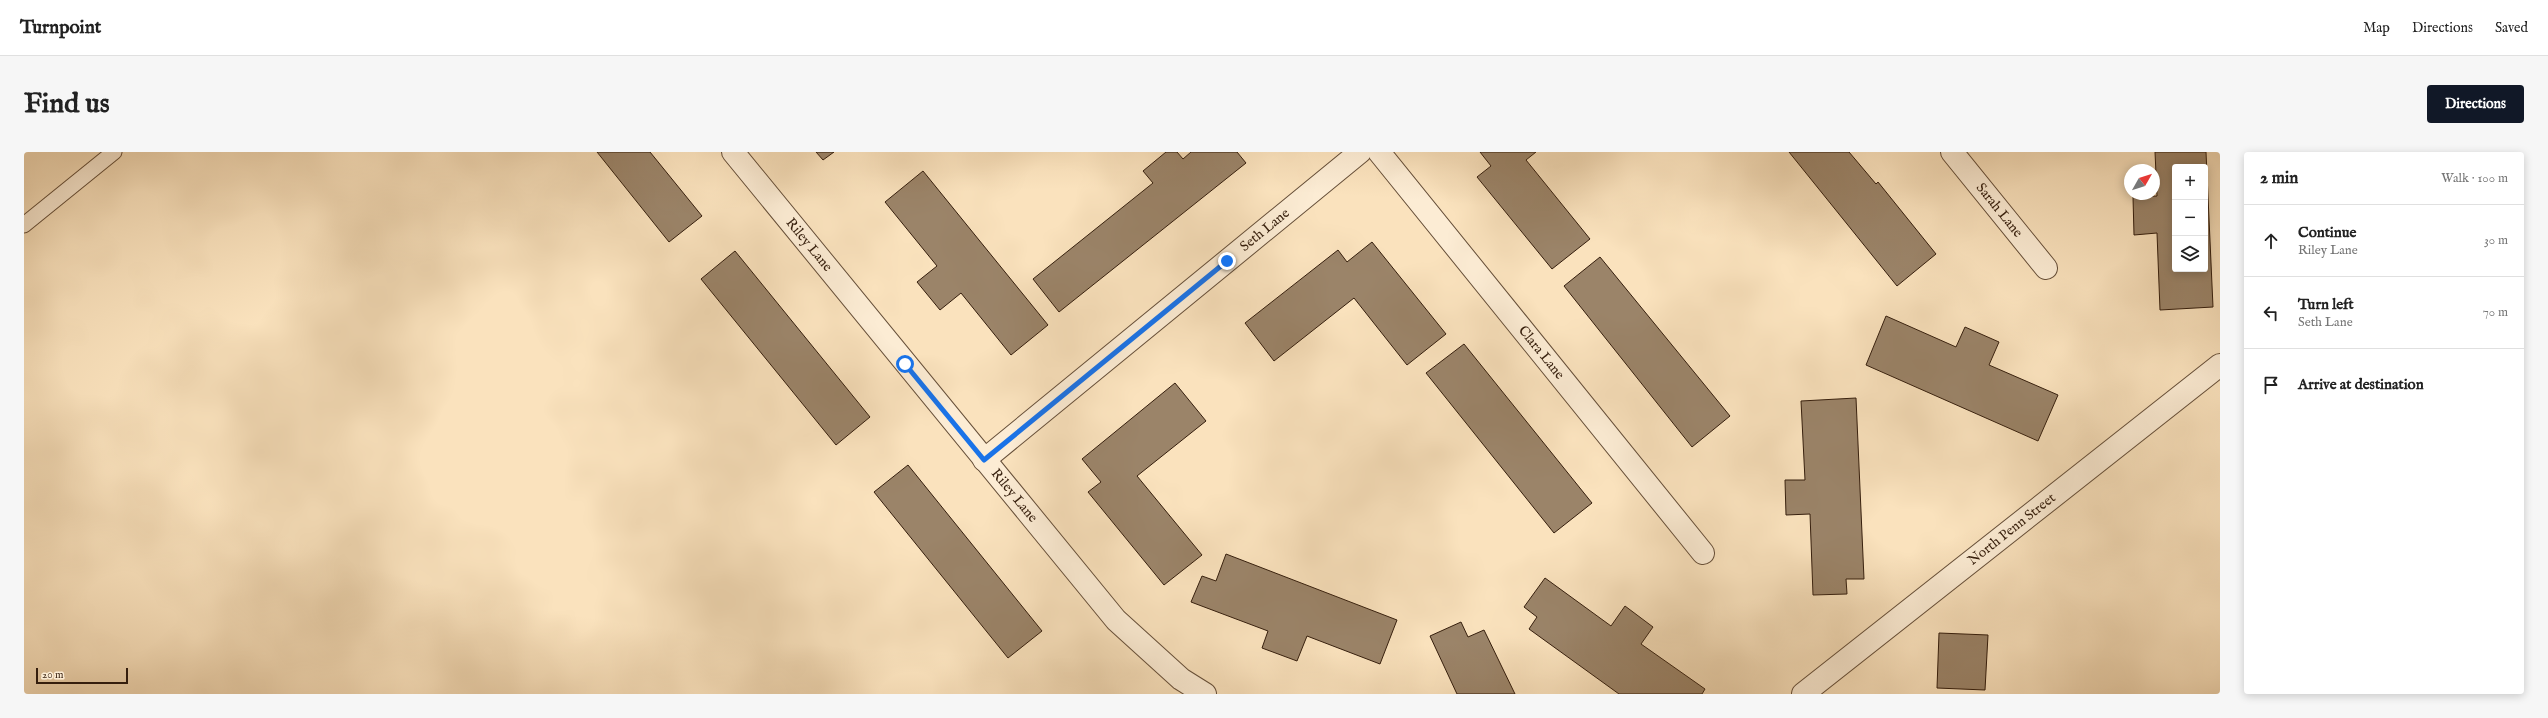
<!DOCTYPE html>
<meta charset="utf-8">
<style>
body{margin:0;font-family:"IM FELL English",serif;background:#f6f6f6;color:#222}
.controls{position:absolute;right:12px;top:12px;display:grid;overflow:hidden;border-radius:4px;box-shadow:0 2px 10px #0003}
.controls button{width:36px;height:36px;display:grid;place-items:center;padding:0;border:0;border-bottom:1px solid #e0e0e0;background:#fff;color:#222;font:20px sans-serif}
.compass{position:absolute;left:2100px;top:12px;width:36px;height:36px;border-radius:50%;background:#fff;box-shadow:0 2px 10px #0003;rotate:51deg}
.scale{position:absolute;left:12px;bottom:10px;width:92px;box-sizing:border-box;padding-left:4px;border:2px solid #351e0d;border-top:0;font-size:11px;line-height:14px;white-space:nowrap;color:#351e0d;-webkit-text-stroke:3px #fcecd4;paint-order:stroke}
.stop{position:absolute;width:12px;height:12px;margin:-9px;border:3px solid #1a73e8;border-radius:50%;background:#fff}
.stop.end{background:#1a73e8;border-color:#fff;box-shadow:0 1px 4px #0008}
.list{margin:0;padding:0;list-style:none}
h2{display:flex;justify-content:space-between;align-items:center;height:52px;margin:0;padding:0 16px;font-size:17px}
h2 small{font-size:13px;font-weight:400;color:#767676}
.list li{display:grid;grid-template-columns:26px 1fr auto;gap:12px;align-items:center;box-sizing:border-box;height:72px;padding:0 16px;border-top:1px solid #e0e0e0}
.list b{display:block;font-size:15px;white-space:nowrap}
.list p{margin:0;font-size:13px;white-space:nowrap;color:#767676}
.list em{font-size:13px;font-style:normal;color:#767676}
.icon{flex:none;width:22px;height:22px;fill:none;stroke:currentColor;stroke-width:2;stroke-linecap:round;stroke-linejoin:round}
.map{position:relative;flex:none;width:2196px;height:542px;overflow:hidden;border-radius:4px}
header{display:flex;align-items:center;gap:24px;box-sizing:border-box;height:56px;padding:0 20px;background:#fff;border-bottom:1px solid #e0e0e0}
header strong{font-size:19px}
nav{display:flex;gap:22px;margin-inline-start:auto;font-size:14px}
.intro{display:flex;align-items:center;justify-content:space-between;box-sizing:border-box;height:96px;padding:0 24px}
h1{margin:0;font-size:28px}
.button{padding:10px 18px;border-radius:4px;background:#111827;color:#fff;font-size:14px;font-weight:700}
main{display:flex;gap:24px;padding:0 24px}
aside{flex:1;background:#fff;border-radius:4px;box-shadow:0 2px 10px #0003}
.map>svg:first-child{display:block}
</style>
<header>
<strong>Turnpoint</strong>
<nav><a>Map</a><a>Directions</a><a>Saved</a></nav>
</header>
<div class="intro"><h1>Find us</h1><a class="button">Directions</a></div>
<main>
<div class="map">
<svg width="2196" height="542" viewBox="0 0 2196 542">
<rect width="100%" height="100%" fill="#fae2bd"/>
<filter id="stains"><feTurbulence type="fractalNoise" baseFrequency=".005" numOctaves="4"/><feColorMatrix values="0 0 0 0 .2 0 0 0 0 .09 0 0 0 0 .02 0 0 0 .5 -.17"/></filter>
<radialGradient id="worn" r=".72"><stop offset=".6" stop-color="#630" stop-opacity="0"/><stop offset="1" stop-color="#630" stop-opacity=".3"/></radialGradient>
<path fill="#9b8469" stroke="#351e0d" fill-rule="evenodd" d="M573,0H626L678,64L645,90Z
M792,0H810L799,8Z
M1142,0H1153L1159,7L1167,0H1213L1222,11L1035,160L1009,127L1129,31L1119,19Z
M1456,0H1512L1502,8L1566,87L1528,117L1453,25L1467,14Z
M1765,0H1825L1852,32L1854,30L1912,102L1873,134Z
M2131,0H2182L2189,155L2136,158L2133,81L2110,83L2109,45L2133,44ZM2151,15H2181V117H2151Z
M899,19L1024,173L987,203L937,141L916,158L893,130L913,114L861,50Z
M1348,90L1422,182L1383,213L1330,146L1250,209L1221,171L1314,98L1323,110Z
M711,99L846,265L812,293L677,127Z
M1576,105L1706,264L1668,295L1540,134Z
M1862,164L1932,195L1941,175L1975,190L1965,213L2034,243L2014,289L1842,213Z
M1440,192L1568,351L1530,381L1402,221Z
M1151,231L1182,269L1113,324L1178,403L1140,433L1064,340L1077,330L1058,307Z
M1832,246L1840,427H1822L1823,442L1789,443L1786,362L1762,363L1761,328H1781L1777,249Z
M884,313L1018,479L984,506L850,340Z
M1202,402L1373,468L1356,512L1283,484L1273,509L1238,496L1244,479L1167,450L1178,424L1192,429Z
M1521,426L1587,474L1601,454L1629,475L1617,492L1681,537L1678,542H1595L1505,477L1513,465L1500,455Z
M1437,470L1444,485L1460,478L1491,542H1433L1406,484Z
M1915,481L1964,483L1961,538L1913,536Z"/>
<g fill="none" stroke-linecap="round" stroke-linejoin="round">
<defs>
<path id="lane" d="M0,73L90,0"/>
<g id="street">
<path id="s1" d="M709,0L1092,468L1157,527L1181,542"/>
<path id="s2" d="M1355,0L1679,401"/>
<path id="s3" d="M1928,0L2022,116"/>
<path id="s4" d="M960,308L1336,0"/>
<path id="s5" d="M1779,542L2196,213"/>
</g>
</defs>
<use href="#lane" stroke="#664f39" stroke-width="17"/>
<use href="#street" stroke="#664f39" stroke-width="24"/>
<use href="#lane" stroke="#fcecd4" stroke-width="15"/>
<use href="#street" stroke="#fcecd4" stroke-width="22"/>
</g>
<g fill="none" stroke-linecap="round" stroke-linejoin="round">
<path stroke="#1a73e8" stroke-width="5" d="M881,212L960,308L1203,109"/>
</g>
<g text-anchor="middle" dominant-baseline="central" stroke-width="3" stroke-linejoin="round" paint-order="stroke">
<g font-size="14" fill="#351e0d" stroke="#fcecd4">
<text stroke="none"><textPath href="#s3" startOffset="75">Sarah Lane</textPath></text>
<text stroke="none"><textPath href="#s4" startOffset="363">Seth Lane</textPath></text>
<text stroke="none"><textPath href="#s1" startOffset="120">Riley Lane</textPath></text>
<text stroke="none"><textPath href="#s2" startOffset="258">Clara Lane</textPath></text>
<text stroke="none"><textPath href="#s1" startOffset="444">Riley Lane</textPath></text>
<text stroke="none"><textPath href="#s5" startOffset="266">North Penn Street</textPath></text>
</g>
</g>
<rect width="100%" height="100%" filter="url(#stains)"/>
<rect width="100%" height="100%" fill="url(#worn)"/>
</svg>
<div class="controls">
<button>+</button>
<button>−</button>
<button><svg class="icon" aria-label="layers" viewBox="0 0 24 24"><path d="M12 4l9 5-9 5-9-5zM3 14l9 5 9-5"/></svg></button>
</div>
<svg class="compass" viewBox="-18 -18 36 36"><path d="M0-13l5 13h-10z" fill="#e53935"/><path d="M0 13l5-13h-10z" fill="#767676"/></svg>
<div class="scale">20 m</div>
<div class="stop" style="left:881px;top:212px"></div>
<div class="stop end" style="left:1203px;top:109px"></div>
</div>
<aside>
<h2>2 min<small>Walk · 100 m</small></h2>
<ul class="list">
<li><svg class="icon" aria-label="ahead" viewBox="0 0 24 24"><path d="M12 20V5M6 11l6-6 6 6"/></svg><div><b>Continue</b><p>Riley Lane</p></div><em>30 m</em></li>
<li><svg class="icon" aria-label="left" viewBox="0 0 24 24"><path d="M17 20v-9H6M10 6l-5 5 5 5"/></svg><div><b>Turn left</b><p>Seth Lane</p></div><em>70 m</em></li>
<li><svg class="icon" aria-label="arrive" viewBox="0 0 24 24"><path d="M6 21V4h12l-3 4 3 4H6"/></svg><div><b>Arrive at destination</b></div></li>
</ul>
</aside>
</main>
